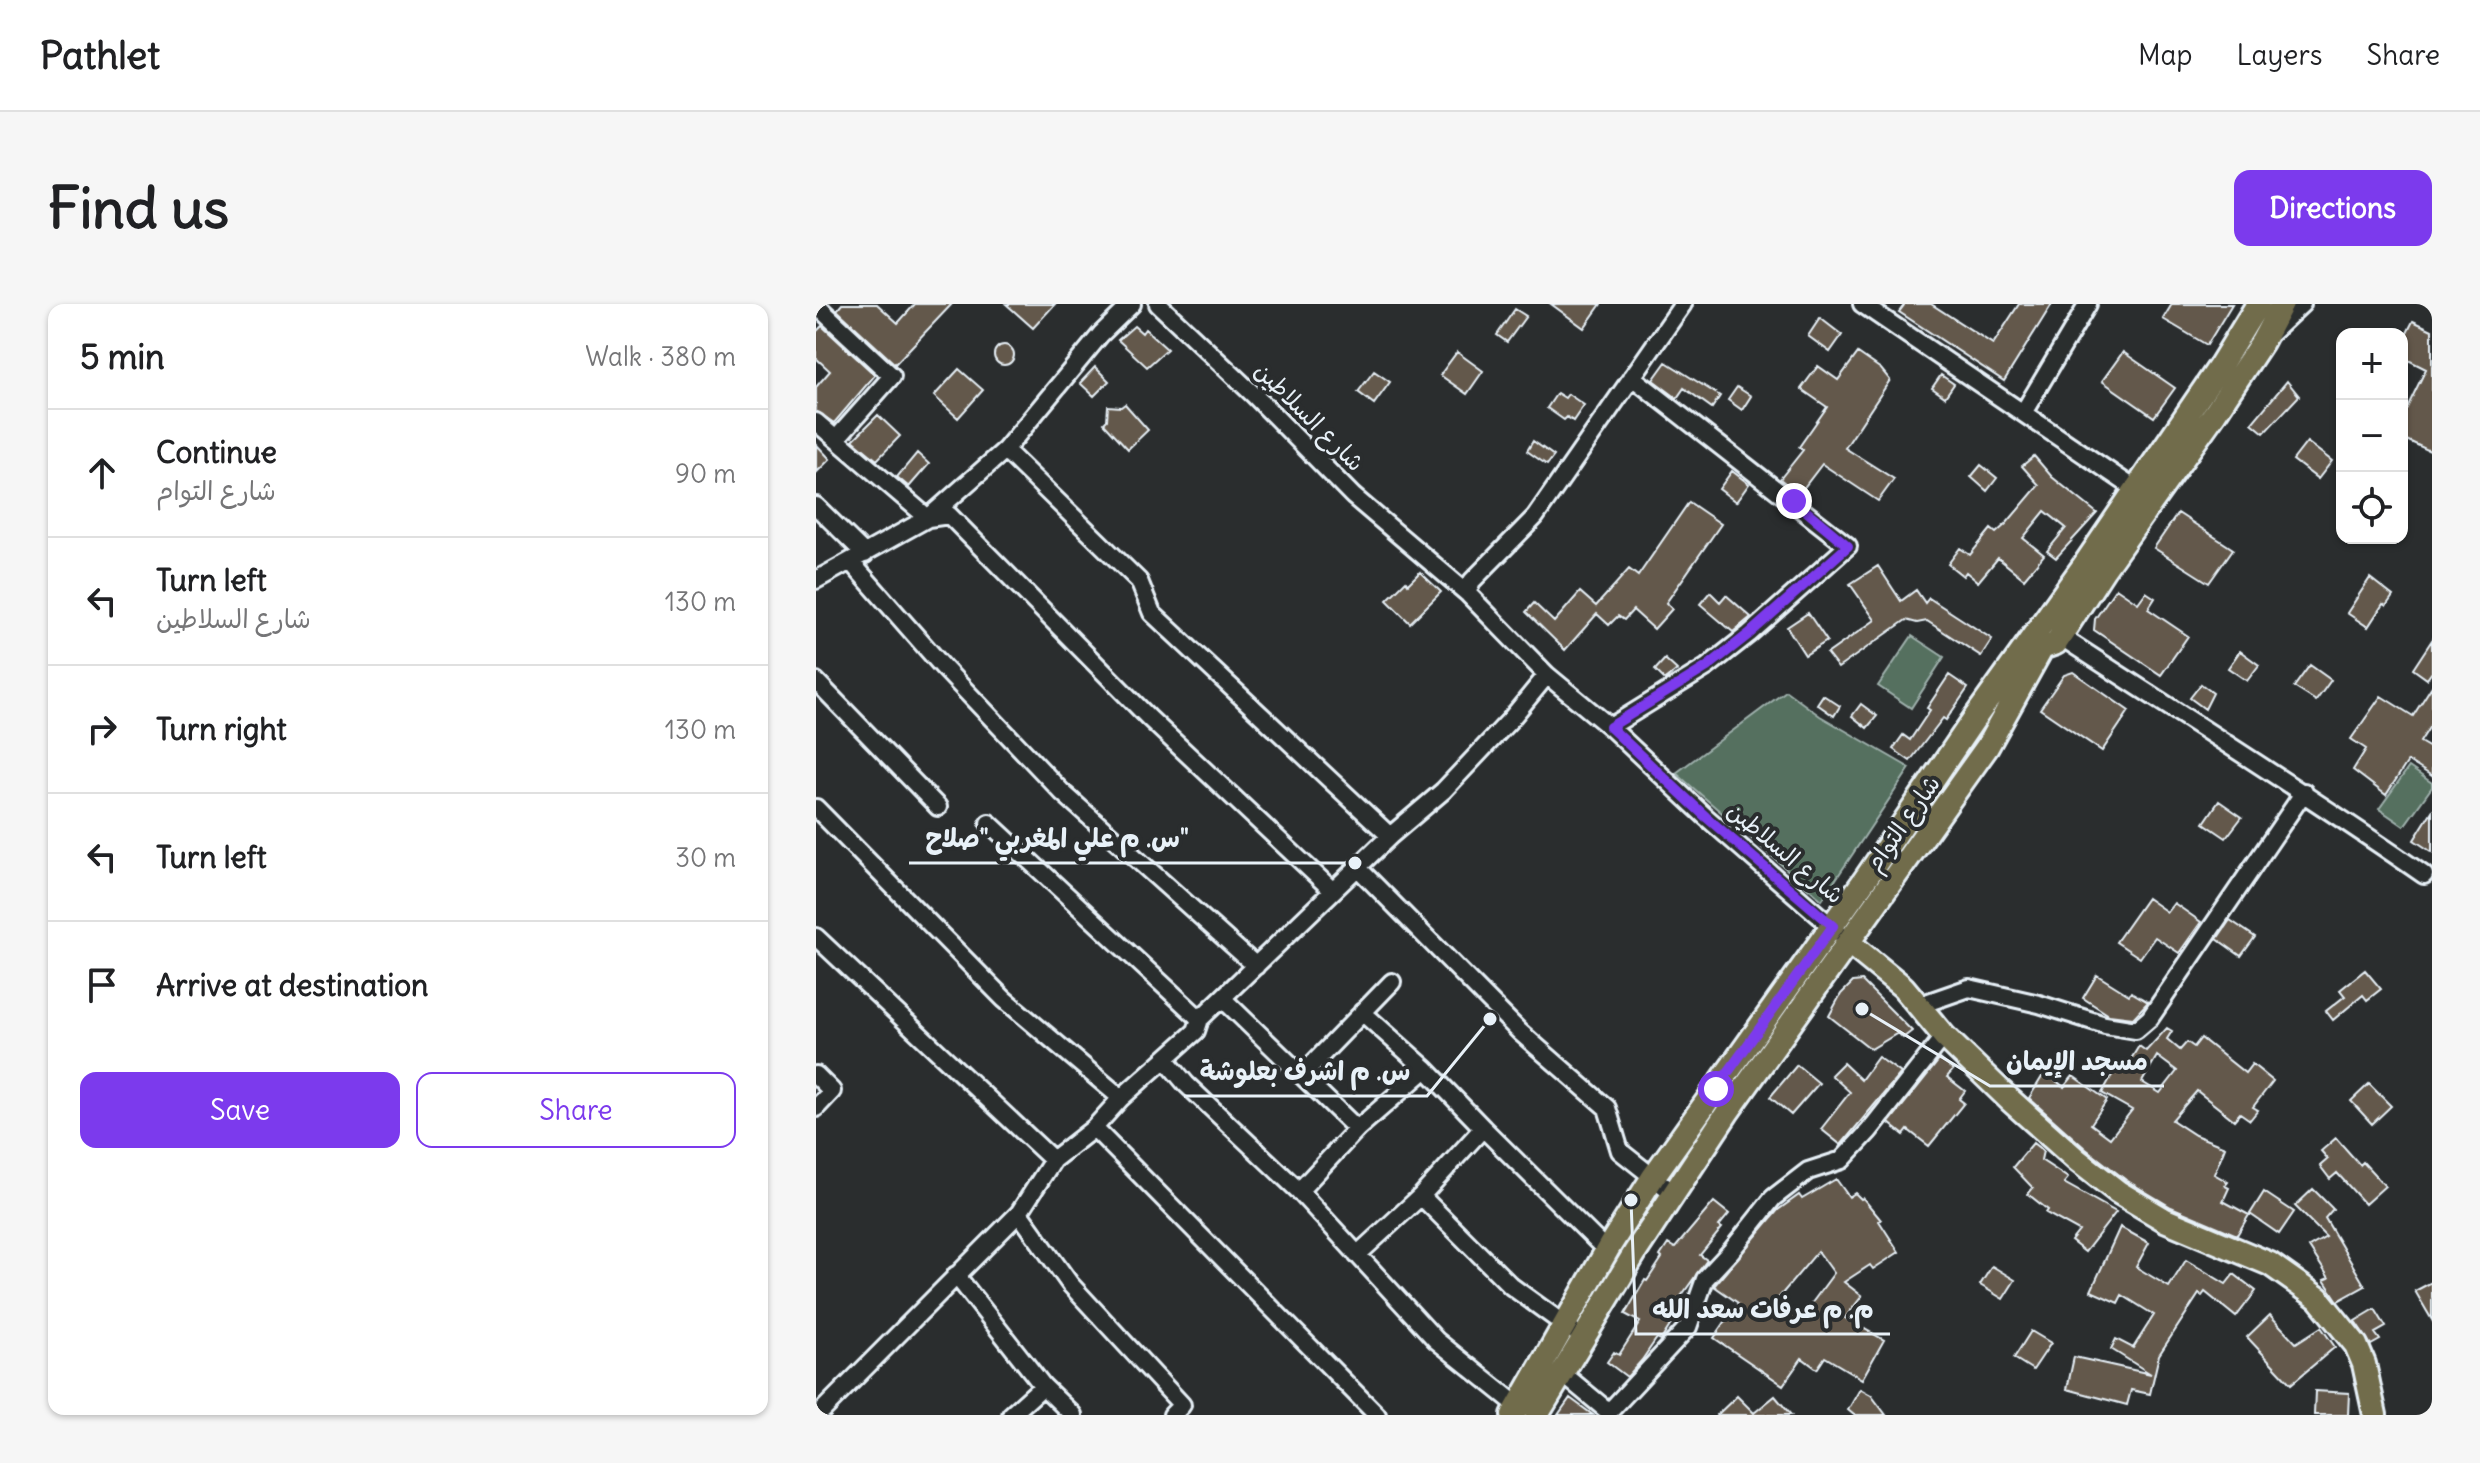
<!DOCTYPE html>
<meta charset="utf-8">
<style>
body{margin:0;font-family:Delius,"Playpen Sans Arabic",sans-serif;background:#f6f6f6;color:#202124}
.controls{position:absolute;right:24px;top:24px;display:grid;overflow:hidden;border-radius:16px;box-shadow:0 2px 6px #0004}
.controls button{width:72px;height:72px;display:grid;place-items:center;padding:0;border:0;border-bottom:2px solid #e0e0e0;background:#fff;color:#202124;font:40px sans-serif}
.stop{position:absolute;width:24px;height:24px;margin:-18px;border:6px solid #7c3aed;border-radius:50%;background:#fff}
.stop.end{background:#7c3aed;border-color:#fff;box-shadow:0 2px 8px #0008}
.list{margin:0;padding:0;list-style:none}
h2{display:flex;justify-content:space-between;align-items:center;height:104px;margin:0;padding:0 32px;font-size:34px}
h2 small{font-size:26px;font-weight:400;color:#757577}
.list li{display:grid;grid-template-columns:52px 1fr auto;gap:24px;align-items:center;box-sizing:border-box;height:128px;padding:0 32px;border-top:2px solid #e0e0e0}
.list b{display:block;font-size:30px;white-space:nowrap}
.list p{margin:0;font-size:26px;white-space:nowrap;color:#757577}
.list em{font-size:26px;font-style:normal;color:#757577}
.actions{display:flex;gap:16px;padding:24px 32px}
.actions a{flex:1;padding:18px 0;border:2px solid #7c3aed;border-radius:16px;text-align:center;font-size:28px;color:#7c3aed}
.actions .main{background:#7c3aed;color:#fff}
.icon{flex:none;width:44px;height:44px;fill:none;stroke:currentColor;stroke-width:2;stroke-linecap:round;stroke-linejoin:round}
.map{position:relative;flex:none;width:1616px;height:1111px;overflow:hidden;border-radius:16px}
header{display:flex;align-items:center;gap:48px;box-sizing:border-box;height:112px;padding:0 40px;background:#fff;border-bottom:2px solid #e0e0e0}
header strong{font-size:38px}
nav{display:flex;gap:44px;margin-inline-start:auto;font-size:28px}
.intro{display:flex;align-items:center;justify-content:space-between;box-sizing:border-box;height:192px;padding:0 48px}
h1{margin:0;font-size:56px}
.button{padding:20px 36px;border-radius:16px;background:#7c3aed;color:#fff;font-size:28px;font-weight:700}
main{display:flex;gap:48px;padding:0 48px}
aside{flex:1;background:#fff;border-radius:16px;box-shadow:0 2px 6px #0004}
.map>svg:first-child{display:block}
</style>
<header>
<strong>Pathlet</strong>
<nav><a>Map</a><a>Layers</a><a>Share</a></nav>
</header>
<div class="intro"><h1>Find us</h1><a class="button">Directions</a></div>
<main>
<aside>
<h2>5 min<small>Walk · 380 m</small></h2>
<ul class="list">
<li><svg class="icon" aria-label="ahead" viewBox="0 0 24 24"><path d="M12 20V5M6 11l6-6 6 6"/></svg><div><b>Continue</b><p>شارع التوام</p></div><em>90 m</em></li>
<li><svg class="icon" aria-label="left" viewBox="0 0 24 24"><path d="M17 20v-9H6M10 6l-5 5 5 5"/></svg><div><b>Turn left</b><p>شارع السلاطين</p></div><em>130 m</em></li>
<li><svg class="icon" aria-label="right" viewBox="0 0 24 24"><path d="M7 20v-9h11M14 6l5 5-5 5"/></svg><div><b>Turn right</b></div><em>130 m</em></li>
<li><svg class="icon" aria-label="left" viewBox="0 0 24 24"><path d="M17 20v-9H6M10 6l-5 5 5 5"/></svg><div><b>Turn left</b></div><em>30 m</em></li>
<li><svg class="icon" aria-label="arrive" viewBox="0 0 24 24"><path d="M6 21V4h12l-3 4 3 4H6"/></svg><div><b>Arrive at destination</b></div></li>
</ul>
<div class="actions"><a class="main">Save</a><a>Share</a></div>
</aside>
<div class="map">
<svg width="1616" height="1111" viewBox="0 0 1616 1111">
<rect width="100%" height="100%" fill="#2a2d2e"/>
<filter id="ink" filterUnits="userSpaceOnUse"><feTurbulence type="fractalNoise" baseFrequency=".0125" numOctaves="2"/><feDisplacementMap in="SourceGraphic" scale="16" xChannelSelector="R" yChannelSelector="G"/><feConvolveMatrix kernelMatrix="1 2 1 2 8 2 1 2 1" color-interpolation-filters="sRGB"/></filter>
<g filter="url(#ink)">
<path fill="#55705f" stroke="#9eb0ac" stroke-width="2" d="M1096,332L1128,353L1095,404L1062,382Z
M970,387L1004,412L1094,464L1006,596L860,469Z
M1593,463L1616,479V483L1588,522L1563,505Z"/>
<path fill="#64594b" stroke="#e8f1f8" stroke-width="2" fill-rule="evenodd" d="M26,0H61L82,19L99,0H136L79,60L21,6Z
M190,0H239L217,24Z
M735,0H785L768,24Z
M1089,0H1115L1177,40L1203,0H1236L1188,77L1083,8Z
M1356,0H1416L1391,41L1347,15Z
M699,5L710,12L691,38L681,31Z
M1004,14L1026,31L1014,48L992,32Z
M1597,17L1616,26V148L1586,134V114L1610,65L1586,53V39Z
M6,22L59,71L18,119L0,107V83L14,67L0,54V28Z
M318,22L326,29L329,25L351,45L331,63L302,36Z
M178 51a10 10 0 1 1 20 0a10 10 0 1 1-20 0Z
M641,48L667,67L651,90L624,71Z
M1307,48L1359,84L1338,113L1286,77Z
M1042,49L1065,65L1074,76L1029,144L1078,175L1062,197L1006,160L983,190L964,175L987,146L983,143L1011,103L985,85L1002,62L1022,76Z
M850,58L904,92L896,104L868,84L861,94L837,76Z
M279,63L293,77L278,92L264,79Z
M143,65L167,86L142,114L118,92Z
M558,67L574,78L558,100L542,88Z
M1125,71L1138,80L1129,93L1116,84Z
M1471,77L1483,92L1448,129L1436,119Z
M921,83L935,92L926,106L912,96Z
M741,89L749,94L752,90L768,101L757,117L751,113L748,116L731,104Z
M309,100L332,126L312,145L288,119L291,116L292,102L305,103Z
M62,111L84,132L61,156L37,136Z
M717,137L738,152L731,161L711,147Z
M1491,138L1516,157L1502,175L1477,156Z
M0,140L14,155L0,169Z
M101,149L113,160L93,183L81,173Z
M1218,152L1236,173L1281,209L1240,254L1231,247L1250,224L1229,207L1207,234L1228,251L1208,275L1182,254L1162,278L1150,268L1147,272L1132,260L1144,244L1154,251L1175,225L1180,229L1190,220L1223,181L1206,162Z
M1165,161L1181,174L1171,187L1155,173Z
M916,167L933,180L920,198L903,185Z
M873,198L905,220L850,299L856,305L838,325L817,306L808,316L802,312L793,321L781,310L749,346L710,308L718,299L738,318L764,288L780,302L813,265L822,272Z
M1362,209L1417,245L1393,279L1338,244Z
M1062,262L1085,297L1100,286L1109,299L1113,294L1176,335L1165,352L1111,317L1101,319L1090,316L1022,364L1011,350L1059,316L1034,280Z
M604,268L625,288L594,319L571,296L590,277L592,280Z
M1554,274L1577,292L1570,302L1567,300L1552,323L1531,309Z
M1300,284L1322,299L1330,288L1339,294L1332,305L1372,332L1345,371L1278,326L1279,315Z
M894,288L904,298L910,291L935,313L917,328L884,300Z
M992,309L1011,337L989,351L971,323Z
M1616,336V368L1611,375L1597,365Z
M1424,347L1443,361L1431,377L1412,364Z
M849,355L861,366L849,376L839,366Z
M1494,361L1515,376L1500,397L1478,383Z
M1257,368L1313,407L1286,447L1224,405L1248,371Z
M1133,371L1152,384L1130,416L1127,414L1094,457L1077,445L1087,431L1094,436L1114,406L1111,404Z
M1385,380L1397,389L1389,405L1374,394Z
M1616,382V419L1604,438L1616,445V472L1592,457L1570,491L1537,466L1550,445L1535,435L1565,392L1597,412Z
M1007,391L1024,402L1018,412L1001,400Z
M1045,400L1061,412L1051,424L1036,412Z
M1403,497L1426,513L1410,534L1388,519Z
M1616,507V548L1598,536Z
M1331,594L1351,608L1358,599L1385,618L1363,649L1339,633L1324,654L1300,638Z
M1414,616L1439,633L1425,652L1401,635Z
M1549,666L1565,685L1551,696L1547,691L1517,716L1510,707L1529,692L1524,686Z
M1281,671L1313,691L1315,688L1332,698L1317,714L1293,711L1267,694Z
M1046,677L1096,727L1087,734L1082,729L1055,745L1013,712L1025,690L1037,678Z
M1351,724L1356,727L1351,735L1364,746L1371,738L1378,743L1385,734L1429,769L1436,760L1457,777L1437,803L1442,806L1434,816L1424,809L1418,816L1381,787L1356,816L1379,831L1409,843L1398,870L1412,878L1409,882L1413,884L1407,897L1433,911L1421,931L1355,903L1310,876L1270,845L1213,794L1229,768L1248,783L1257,772L1291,796L1275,820L1294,834L1316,806L1286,789L1300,764L1307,768L1323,742L1330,747ZM1341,752L1361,767L1344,789L1326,778Z
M1062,753L1085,769L1025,841L1005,825L1034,788L1015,771L1027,759L1045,776Z
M1124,755L1137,766L1131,773L1149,787L1143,795L1148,799L1113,842L1092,826L1088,831L1073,819Z
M981,761L1003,779L975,811L954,793Z
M1553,780L1575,802L1556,820L1535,797Z
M1520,834L1544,861L1547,858L1569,882L1549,900L1521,869L1514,875L1504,862L1512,855L1505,847Z
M1217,839L1227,847L1225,856L1252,874L1248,879L1300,908L1269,948L1255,937L1263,927L1230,909L1232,906L1212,890L1217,884L1197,863Z
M1020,875L1033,893L1039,889L1045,895L1047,894L1065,916L1063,917L1083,948L1057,965L1054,961L1028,978L1046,992L1029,1014L1068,1036L1046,1075L1009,1053L1001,1065L986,1054L967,1081L898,1034L922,999L898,982L962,906L983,891L986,895ZM1002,947L1018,969L984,1015L959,998Z
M1497,885L1517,905L1509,914L1549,982L1522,997L1508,976L1513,974L1493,943L1510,933L1479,902Z
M1448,888L1478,908L1463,930L1434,910Z
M898,898L913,910L903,922L906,924L884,951L891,956L851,1012L857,1017L845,1036L841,1034L826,1056L811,1073L791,1058L798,1048L803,1051L824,1018L809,1010L829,976L831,977L846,954L844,952L852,940L859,944Z
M1304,923L1333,939L1320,963L1353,983L1370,956L1410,980L1418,970L1440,987L1420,1013L1389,988L1386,992L1383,990L1343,1051L1334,1090L1315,1086L1311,1101L1251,1085L1258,1053L1335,1070L1295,1045L1300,1035L1317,1044L1338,1011L1306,991L1302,999L1275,987Z
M1176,962L1199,976L1187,995L1164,981Z
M1616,978V1016L1599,987Z
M1559,1005L1570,1023L1559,1029L1564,1036L1555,1041L1539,1017Z
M1454,1011L1480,1039L1505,1023L1519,1043L1475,1080L1431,1033Z
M1215,1027L1235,1039L1217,1066L1198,1054Z
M1044,1085L1055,1091L1070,1111H1038L1032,1106Z
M1499,1087L1533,1089L1532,1111H1498Z
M921,1092L938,1109L959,1092L975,1111H901Z
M754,1094L777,1111H742Z"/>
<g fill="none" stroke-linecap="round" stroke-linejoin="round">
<defs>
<path id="minor" d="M342,0L438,91L537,192L651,289L731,371L794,423L890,513L1022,628
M1046,0L1328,191
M0,1L76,72L20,135
M1455,29L1486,0
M1207,109L1272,0
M0,118L112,214L133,211L333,414L517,587
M189,146L323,277L336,309L574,532
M0,202L49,250
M35,258L127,363L246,488L440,662
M0,276L112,214L189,146L285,30L316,0
M651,289L656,277L719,213L867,0
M1244,332C1366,412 1489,488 1608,571
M0,377L122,503
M794,423L891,363L933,330L1032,242L816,73
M0,504L188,695L305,794
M173,519L384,715
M542,564L704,728L791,804L804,847L857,889
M0,633L237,856
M406,694L541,825
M1104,701L1153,684L1223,700L1289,721L1320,726L1334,714L1488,488
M349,755L370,780L483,887L620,1036L702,1102
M0,771L16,787L0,804
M486,771L576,678
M278,824L561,1111
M667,824L791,947
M483,887L541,825L610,765
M605,892L695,982L756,1026
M203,909L254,980L366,1101L356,1111
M541,951L605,892L667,824L610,765L546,708
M140,971L227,1082L257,1111
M746,1069L793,1108L872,1023L889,975L915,947L957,894L992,867L1026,856L1053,827L1128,732
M2,1111L203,909L237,856L278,824L305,794L380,727L384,715L406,694L574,532L627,487L694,416L731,371
M195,1111L227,1082"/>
<path id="major" d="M1033,639L1087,683L1128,732L1194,796L1261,856L1302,888L1349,916L1454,960L1502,994L1540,1041L1548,1060L1559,1111
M697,1111L794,941L837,873L1050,574L1158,415L1269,260L1404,62L1442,0
M721,1111L820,947L911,809L1171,443L1226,344L1240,339L1288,265L1399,109L1446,38L1466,0"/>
</defs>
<use href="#minor" stroke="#e8f1f8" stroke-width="22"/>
<use href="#major" stroke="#e8f1f8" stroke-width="28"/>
<use href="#minor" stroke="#2a2d2e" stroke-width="16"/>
<use href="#major" stroke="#716c4b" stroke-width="22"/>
</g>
</g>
<g fill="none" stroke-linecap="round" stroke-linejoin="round" filter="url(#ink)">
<path stroke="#7c3aed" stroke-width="10" d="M900,785L1017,622L890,513L794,423L891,363L933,330L1032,242L978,197"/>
</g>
<g text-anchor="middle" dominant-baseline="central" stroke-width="8" stroke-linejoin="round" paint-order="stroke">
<g font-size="24" fill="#e8f1f8" stroke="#2a2d2e">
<text transform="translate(494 112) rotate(45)">شارع السلاطين</text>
<text transform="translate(1086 519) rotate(-55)">شارع التوام</text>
<text transform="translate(970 548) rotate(40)">شارع السلاطين</text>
</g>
</g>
<path fill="none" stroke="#e8f1f8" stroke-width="3" d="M539 559L389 559H93M1046 705L1174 782H1348M674 715L611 792H368M815 896L820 1030H1074"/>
<g fill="#e8f1f8" stroke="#2a2d2e" stroke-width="3">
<circle cx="539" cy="559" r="8"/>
<circle cx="1046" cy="705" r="8"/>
<circle cx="674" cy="715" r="8"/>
<circle cx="815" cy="896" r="8"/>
</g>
<g font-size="26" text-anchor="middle" font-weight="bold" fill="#e8f1f8" stroke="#2a2d2e" stroke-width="8" stroke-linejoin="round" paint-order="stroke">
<text x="241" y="543">س. م علي المغربي "صلاح"</text>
<text x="1261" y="766">مسجد الإيمان</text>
<text x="489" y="776">س. م اشرف بعلوشة</text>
<text x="947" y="1014">م. م عرفات سعد الله</text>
</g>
</svg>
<div class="controls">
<button>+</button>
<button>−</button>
<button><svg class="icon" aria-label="locate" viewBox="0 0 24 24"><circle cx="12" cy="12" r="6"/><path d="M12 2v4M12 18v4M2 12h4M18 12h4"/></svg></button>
</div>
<div class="stop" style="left:900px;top:785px"></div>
<div class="stop end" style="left:978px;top:197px"></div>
</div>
</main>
